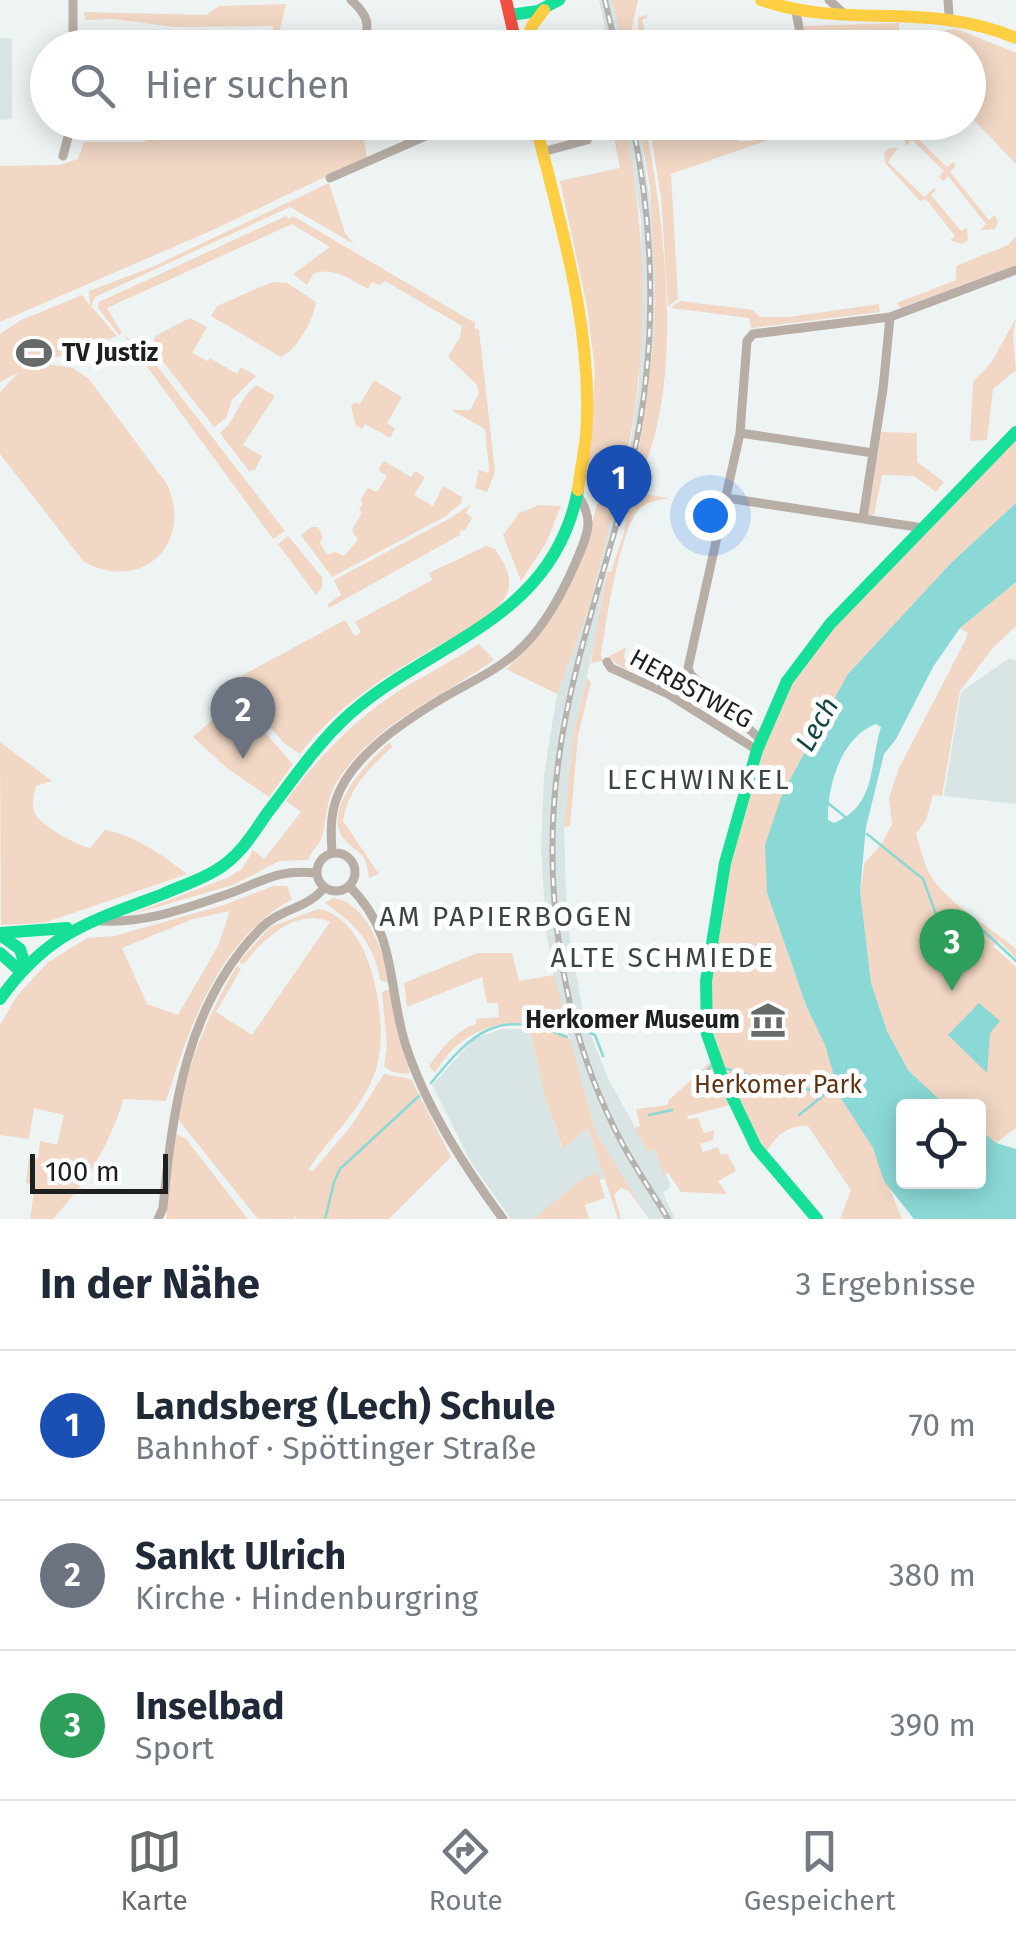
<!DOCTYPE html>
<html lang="de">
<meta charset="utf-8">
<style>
body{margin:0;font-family:"Fira Sans",sans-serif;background:#f6f6f7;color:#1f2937}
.controls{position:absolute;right:30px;bottom:30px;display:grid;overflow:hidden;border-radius:10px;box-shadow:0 5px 25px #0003}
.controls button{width:90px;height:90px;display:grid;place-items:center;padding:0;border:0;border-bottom:2px solid #e0e1e3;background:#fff;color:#1f2937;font:50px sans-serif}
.scale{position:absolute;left:30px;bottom:25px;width:138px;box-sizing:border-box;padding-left:10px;border:5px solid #1c2120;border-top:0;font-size:28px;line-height:35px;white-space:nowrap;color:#1c2120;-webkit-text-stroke:8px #fff;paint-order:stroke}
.you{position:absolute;left:710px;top:515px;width:35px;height:35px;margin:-25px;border:8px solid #fff;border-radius:50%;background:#1a73e8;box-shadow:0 0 0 15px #1a73e833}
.badge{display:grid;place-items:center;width:65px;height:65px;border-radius:50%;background:#666b6a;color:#fff;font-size:32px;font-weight:700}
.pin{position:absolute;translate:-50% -82px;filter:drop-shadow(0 2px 5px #0008)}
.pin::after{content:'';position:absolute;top:52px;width:35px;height:30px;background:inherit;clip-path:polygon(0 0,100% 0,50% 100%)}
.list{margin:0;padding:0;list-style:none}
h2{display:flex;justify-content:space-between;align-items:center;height:130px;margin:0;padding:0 40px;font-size:42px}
h2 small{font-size:32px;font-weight:400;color:#747a83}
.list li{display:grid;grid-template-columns:65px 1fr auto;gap:30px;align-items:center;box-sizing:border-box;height:150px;padding:0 40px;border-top:2px solid #e0e1e3}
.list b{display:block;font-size:38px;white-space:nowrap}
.list p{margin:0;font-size:32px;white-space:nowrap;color:#747a83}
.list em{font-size:32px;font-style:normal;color:#747a83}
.icon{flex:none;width:55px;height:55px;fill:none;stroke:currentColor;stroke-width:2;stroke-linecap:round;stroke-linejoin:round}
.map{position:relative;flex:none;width:1016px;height:1219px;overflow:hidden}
.search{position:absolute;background:#fff;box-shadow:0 5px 25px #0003;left:30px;right:30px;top:30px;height:110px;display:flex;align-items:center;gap:25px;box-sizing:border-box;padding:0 35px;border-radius:55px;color:#747a83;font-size:38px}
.sheet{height:580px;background:#fff}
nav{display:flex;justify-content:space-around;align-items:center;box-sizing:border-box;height:140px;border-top:2px solid #e0e1e3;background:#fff;font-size:28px;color:#747a83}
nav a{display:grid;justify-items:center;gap:5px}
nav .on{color:#666b6a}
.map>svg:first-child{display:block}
</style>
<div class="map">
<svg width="1016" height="1219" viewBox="0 0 1016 1219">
<rect width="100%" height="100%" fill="#eef4f4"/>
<path fill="#d8e5e4" d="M599,0H612L623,47H609Z
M830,34L884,43L892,47H807L804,36Z
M0,38H12V119L0,120Z
M639,122L655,239L654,338L632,492L625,494L606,571L598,629L573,736L564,828L567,921L584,1018L607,1076L647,1150L655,1149L671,1186L663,1193L675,1219H649L595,1131L557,993L546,931L541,847L544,775L557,694L588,611L629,453L639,384L641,220L625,123Z
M1008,659L1016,660V804L944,796L961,692Z
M502,1029H530L543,1090L562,1148L588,1128L605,1178L575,1191L543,1219H511L470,1161L432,1085L475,1038Z"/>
<path fill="#f1d7c4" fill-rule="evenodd" d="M612,0H638L632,27L635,47H623Z
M286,4L280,29L282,48L272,47L273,26L175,27L113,19L85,20L84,12L206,15L219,6Z
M647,15V18L642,20L646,35L688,43L689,37L694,36V46L699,47H639L638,17Z
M899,23V40L917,47C879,47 844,33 804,36V26Z
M957,29L1016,53V164L969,115L968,48L926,47L946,30Z
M145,34H266V47H146Z
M146,123H361L367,157L215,229L0,322V166L60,165L78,159L84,142H145Z
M611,123H625C648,241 650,367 620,485L587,478L595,370L587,306L560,181L620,168Z
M645,123C665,226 687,393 634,489L654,338L655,281L650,188L639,123Z
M649,123H732L739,142L758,140L755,128L776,124L780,136L671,174L678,299L668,306L661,197Z
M910,129L919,130L915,136L947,167L953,162L956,166L950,172L989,220L995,215L998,222L995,229L980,230L986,224L948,176L943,181L939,177L944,171L912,140L906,146L904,137Z
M890,148H898L888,162L924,197L934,188L936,190L931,195L961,231L967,228L968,240L962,244L950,240L955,236L926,199L920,201L885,163L884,152Z
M329,183L345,233L354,244L290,207L95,297L91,306L117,336L40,363L73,368L89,379L167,484C194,544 142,593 84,562L0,454V392L19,372L0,382V334L21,320L82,295L90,305L89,291L152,267Z
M286,216L289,219L293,216L475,323V328L479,330L495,472L487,492L475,488L479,470L488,473L489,469L485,429L451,410H470L479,393L477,385L448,357L460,337L462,326L385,281L379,285L372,282L368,289C351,280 332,266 313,274L307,285L293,274L330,247L292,224L107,308L122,333L119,335L98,308L99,302Z
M1016,236V265L900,308L897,303L956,280V266L1008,245Z
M272,282L287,283L316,302C314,319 297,350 281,357L211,316L217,306Z
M680,301L753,310L760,317H788L879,304L880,312L751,328L749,318L671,308Z
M190,318L207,327L192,353L207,361L210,358L237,374L241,367L256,376L232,400L226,418L214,427L154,350V339L157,335Z
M1016,318L1013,335L1016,370L993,389L987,440L970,441L973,382L991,363Z
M124,335L144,349L285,531L273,539Z
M374,380L402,397L387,423L395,429L390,438L365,424L362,429L356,426L351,407L354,402L360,404Z
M256,385L275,396L243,445L262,456L255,470L249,471L220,433C240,416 235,404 256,385Z
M881,432L917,433V462L944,482L936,492L914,476L882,475L874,515H868Z
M1016,436V503L952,562L848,674L767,893L807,1008L825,1045L840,1096L873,1148L902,1219H840L851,1190L808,1126C786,1126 778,1134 767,1151L754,1133L723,1065L712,1026L709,998L731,864L761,756L790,684L830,629Z
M384,461L411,477L415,471L425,477L414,495L433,506L443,486L462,497L461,503L446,516L332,577L301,535L311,527H318L323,537L320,543L327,555L335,552L344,556L358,540L352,530L362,512L359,510L363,503L360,501L368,488L377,492L387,476L378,470Z
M602,487L619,490L588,611L557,694L506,669C565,619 582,560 602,487Z
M632,492L668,498C658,501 647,501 639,509C619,532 606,623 601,656L604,661L591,663L607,572H611L624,532Z
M471,504L466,513L472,518L465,530L460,531V535L329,608L328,604L341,595L334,580L449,519Z
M539,505L561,506L546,543L521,581L503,535L519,513Z
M288,536L322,577V587L316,595L278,544Z
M486,546L495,549C505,564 516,581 504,599C487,623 451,638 427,652C379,680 334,709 300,754L284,743L230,682L345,620L355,636L361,632L355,622L432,580L429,573Z
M1016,582V626L993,648L960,691L942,796L933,795L926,820L916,834C920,846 923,860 928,871C944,902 990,926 1016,949V958L999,941L993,946L1016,967V1128L996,1143L979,1128L978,1106H945L908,1070L887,1031L871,983L860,890L865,862L881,845L892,824L889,798L899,768L965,641L968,633L960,628Z
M479,644L494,660C439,699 366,727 333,789C325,805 326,831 320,841C316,849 311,851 308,860L279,861L233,885L126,916L227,878L242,869L253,850L264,859L301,812L286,801C314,763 346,728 384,701C414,680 448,664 479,644Z
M626,647L624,657L628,665L680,678L713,708L711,714L651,677L621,667L608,657Z
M587,678L591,682L578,736L570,825L564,828L573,736Z
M235,699L293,764L269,797L228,769L193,737Z
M0,742L52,781L36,786C33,797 30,808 38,818C46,828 78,846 90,848L105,830C136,836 163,855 187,874L44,923L1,925Z
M390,742L392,747C369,768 348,789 343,821L379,874L369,878C365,847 359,857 344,839C320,809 370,760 390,742Z
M273,886H287L292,899C217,942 191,1023 166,1101L124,1099C107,1149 88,1180 53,1219H30L35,1185L26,1183L29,1158L38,1159L40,1141L57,1145L64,1115L34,1108L29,1139L0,1135V1025L17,996L47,963L87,938L114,936L224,905ZM230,911L218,946L178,1015L147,1004L122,948L193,919Z
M333,898C367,902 385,954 389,983L380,980C374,942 355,924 325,903Z
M318,909C374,917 392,1032 374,1075C359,1113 330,1137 308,1170L313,1171L351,1126L384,1074L411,1079L451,1157L389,1219H296L295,1215L293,1219H258L177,1118C188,1063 208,1014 237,966L241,969L216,1012L252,1035L330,922C296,907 263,939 244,964L239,962L270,927Z
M477,953H512L519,981L554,975L569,1034C519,1011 463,1023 435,1073L429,1066C440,1050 456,1030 476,1024V1019L499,1017L498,1003H487L482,977L407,1007L404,983Z
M390,989L397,1033L410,1073C400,1075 391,1072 384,1066L387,1047L382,992Z
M530,1029L548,1030L570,1039L595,1131L649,1219L629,1191L621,1188L614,1195L621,1219H618L588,1128L563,1149L543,1090Z
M710,1062L730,1105L687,1116L688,1119L698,1118L704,1133L714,1130L713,1140L700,1144L703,1152L718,1147L721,1155L727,1153L736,1171L718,1181L727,1194L681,1192L668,1173L664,1175L655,1150L647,1151L635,1128L640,1126L636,1109L668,1105V1101Z
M176,1134L186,1139L248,1219H166Z
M597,1172L605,1198L585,1205L589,1219H534L579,1181Z"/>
<path fill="#8bd9d6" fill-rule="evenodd" d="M1016,503V582L960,628L933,667L896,739L884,754L866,827L860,890L871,983L887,1031L908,1070L946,1106H904V1182H978L979,1128L996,1143L1016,1149V1219H914L884,1181L873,1148L840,1097L825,1045L807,1008L767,893L765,845L783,792L848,674L952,562ZM876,724L881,727C869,765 877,805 834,823L828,820C827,786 841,737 876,724Z
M979,1003L1000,1021L990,1033L987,1073L948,1035Z"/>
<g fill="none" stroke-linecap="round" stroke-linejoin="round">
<path stroke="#8bd9d6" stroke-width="2.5" d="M828,803L849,820
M867,834L923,879L936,914L944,918L972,920L1016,961
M590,1033L595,1035L603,1056
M724,1068L775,1083L841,1096
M748,1077L758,1095
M431,1083C474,1030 499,1008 567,1037
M693,1091L711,1066
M649,1115L672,1110
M799,1115L824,1095
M325,1219L334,1182L340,1169L419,1096"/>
<path stroke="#b8aea6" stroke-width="9" d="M73,0V48
M351,0C369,16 370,24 363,48
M829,0L842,12
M948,0L949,15
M796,12L803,48
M575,48L580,38
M827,122L829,128
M542,152L587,140L584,122
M63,156L72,122
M330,178L458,122
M890,317L1016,270
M740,433L873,453
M727,498L923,528
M607,662L611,668L668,694L757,750
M761,740L691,675L688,668L740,433L747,341L753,334L890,317L883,389L863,518
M317 872a19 19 0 1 1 38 0a19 19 0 1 1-38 0Z
M332,853C331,835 330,817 336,800C350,757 402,723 438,701C464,685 493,673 516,653C543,630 561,596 575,564C587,535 596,521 577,494
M349,886C398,934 387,985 405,1043C425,1106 464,1166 503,1219
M93,920C137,926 184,909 225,895C263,882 274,869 316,873
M158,1219L163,1208C173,1107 186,1005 260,929C279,909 307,909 324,888"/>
<path stroke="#16e098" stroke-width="12" d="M510,15L538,11L559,0
M0,933L67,928
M0,935L20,949L25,966
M0,953L20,971
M0,999C48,932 89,922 163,894C181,886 201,880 218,869C241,855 253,833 268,812C291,782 313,750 340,723C423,642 552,626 578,490
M817,1219L756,1147L721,1074L707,1034L706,981L725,863L757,750L787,681L830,624L1016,432"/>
<path stroke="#ffcf43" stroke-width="12" d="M761,0C848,30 925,0 1016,38
M524,48L532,26L544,10
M535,122C560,223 594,331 586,436C584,454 580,472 578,490"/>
<path stroke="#f24e42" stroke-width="12" d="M506,0L517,48"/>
<defs>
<path id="rail" d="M605,0L616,48
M632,122C655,231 657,346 634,454C612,556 573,654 559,757C541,884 560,1026 621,1141C635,1168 653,1193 668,1219"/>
</defs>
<use href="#rail" stroke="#b4b3ae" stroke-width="6"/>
<use href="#rail" stroke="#fff" stroke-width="2.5" stroke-dasharray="8" stroke-linecap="butt"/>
</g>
<defs>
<symbol id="stadium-bare" viewBox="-9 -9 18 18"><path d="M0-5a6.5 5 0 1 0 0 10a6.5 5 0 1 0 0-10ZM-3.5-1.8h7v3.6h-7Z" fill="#666b6a" stroke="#fff" stroke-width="2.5" paint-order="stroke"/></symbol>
<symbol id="museum-bare" viewBox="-9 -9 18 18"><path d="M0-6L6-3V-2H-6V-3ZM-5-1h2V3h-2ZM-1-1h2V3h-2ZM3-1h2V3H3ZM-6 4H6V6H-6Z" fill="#666b6a" stroke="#fff" stroke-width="2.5" paint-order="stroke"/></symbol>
</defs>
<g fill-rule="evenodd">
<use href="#stadium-bare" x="9" y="328" width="50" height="50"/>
<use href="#museum-bare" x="743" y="995" width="50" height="50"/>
</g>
<g text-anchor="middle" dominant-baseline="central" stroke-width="10" stroke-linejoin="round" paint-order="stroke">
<g font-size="25" font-weight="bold" fill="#1c2120" stroke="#fff" text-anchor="start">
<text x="62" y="353">TV Justiz</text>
<text x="740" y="1020" text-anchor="end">Herkomer Museum</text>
</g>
<g font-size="25" fill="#1c2120" stroke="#fff">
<text transform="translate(691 689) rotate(29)">HERBSTWEG</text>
</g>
<g font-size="25" fill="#613413" stroke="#fff">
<text x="778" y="1085">Herkomer Park</text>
</g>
<g font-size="28" font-style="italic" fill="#144644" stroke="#fff">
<text transform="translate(817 724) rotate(-60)">Lech</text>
</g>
<g font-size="28" letter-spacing="2.5" fill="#3b4544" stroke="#fff">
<text x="699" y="779">LECHWINKEL</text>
<text x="507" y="916">AM PAPIERBOGEN</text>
<text x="663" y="957">ALTE SCHMIEDE</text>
</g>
</g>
</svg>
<div class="controls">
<button><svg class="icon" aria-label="locate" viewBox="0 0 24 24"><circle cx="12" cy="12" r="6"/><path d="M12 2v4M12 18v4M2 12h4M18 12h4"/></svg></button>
</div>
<div class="scale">100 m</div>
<div class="you"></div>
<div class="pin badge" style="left:619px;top:527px;background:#1a4fb4">1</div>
<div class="pin badge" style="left:243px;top:759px;background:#6b7280">2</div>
<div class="pin badge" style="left:952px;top:991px;background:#2e9e5b">3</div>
<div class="search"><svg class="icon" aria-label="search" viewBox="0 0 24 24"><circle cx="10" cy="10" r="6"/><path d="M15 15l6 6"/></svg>Hier suchen</div>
</div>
<section class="sheet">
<h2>In der Nähe<small>3 Ergebnisse</small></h2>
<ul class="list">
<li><span class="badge" style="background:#1a4fb4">1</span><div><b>Landsberg (Lech) Schule</b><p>Bahnhof · Spöttinger Straße</p></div><em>70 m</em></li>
<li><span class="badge" style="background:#6b7280">2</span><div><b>Sankt Ulrich</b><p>Kirche · Hindenburgring</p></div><em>380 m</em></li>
<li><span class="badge" style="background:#2e9e5b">3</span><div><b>Inselbad</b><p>Sport</p></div><em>390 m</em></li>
</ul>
</section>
<nav>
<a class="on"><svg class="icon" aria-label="map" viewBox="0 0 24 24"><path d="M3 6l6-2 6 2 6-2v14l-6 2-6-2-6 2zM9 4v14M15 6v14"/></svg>Karte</a>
<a><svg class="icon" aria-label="directions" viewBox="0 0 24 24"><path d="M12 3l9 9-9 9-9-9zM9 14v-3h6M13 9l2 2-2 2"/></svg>Route</a>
<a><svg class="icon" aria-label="saved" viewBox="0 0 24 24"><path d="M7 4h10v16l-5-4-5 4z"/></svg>Gespeichert</a>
</nav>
